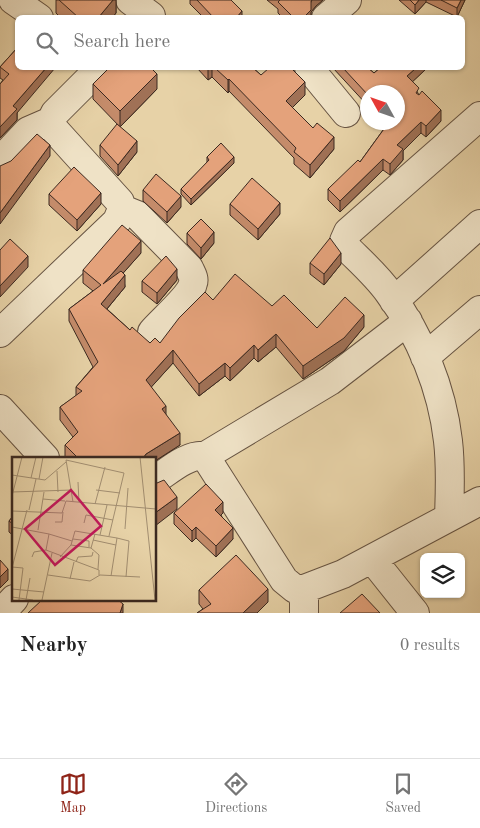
<!DOCTYPE html>
<style>
body{margin:0;font-family:"Old Standard TT",serif;background:#f2f2f2;color:#222}
.controls{position:absolute;right:15px;bottom:15px;display:grid;overflow:hidden;border-radius:8px;box-shadow:0 1px 4px #0004}
.controls button{width:45px;height:45px;display:grid;place-items:center;padding:0;border:0;border-bottom:1px solid #e0e0e0;background:#fff;color:#222;font:25px sans-serif}
.compass{position:absolute;left:360px;top:85px;width:45px;height:45px;border-radius:50%;background:#fff;box-shadow:0 1px 4px #0004;rotate:310deg}
.list{margin:0;padding:0;list-style:none}
h2{display:flex;justify-content:space-between;align-items:center;height:65px;margin:0;padding:0 20px;font-size:21px}
h2 small{font-size:16px;font-weight:400;color:#767676}
.icon{flex:none;width:28px;height:28px;fill:none;stroke:currentColor;stroke-width:2;stroke-linecap:round;stroke-linejoin:round}
.map{position:relative;flex:none;width:480px;height:613px;overflow:hidden}
.search{position:absolute;background:#fff;box-shadow:0 1px 4px #0004;left:15px;right:15px;top:15px;height:55px;display:flex;align-items:center;gap:12px;box-sizing:border-box;padding:0 18px;border-radius:8px;color:#767676;font-size:19px}
.sheet{height:145px;background:#fff}
nav{display:flex;justify-content:space-around;align-items:center;box-sizing:border-box;height:70px;border-top:1px solid #e0e0e0;background:#fff;font-size:14px;color:#767676}
nav a{display:grid;justify-items:center;gap:2px}
nav .on{color:#8f2418}
.map>svg:first-child{display:block}
</style>
<div class="map">
<svg width="480" height="613" viewBox="0 0 480 613">
<rect width="100%" height="100%" fill="#e7d2a7"/>
<filter id="stains"><feTurbulence type="fractalNoise" baseFrequency=".004" numOctaves="4"/><feColorMatrix values="0 0 0 0 .2 0 0 0 0 .09 0 0 0 0 .02 0 0 0 .5 -.17"/></filter>
<radialGradient id="worn" r=".72"><stop offset=".6" stop-color="#630" stop-opacity="0"/><stop offset="1" stop-color="#630" stop-opacity=".3"/></radialGradient>
<g fill="none" stroke-linecap="round" stroke-linejoin="round">
<defs>
<path id="minor" d="M13,0L39,18
M130,0L151,16
M326,18L347,0
M309,68L346,113
M0,161L28,131L51,121
M122,209L137,215L189,268C191,273 195,278 193,283C191,296 161,321 152,332
M394,301L480,224
M0,333L117,221L122,209L120,202L53,128L51,121L55,113L100,68
M425,357L480,310
M0,409L45,458
M205,456L330,381L408,321
M155,480C169,471 187,454 205,456L284,580L295,589H304L343,574L480,501
M449,517C450,492 451,466 448,441C442,388 420,335 389,293C377,276 361,262 347,248L344,241L348,232L480,116
M372,559L415,613
M1,613L14,599
M304,613V589"/>
</defs>
<use href="#minor" stroke="#665342" stroke-width="30"/>
<use href="#minor" stroke="#efe2c6" stroke-width="28"/>
</g>
<path fill="#c48b6a" stroke="#3b2920" d="M56,0H116V13L112,18H61L56,13Z
M190,0H231L242,18H204L190,4Z
M267,0H323L316,6L311,12V18H283L278,13V9Z
M399,0H465L457,17L426,2L415,14Z
M18,47L17,120L0,138V84L3,80L0,78V67Z
M197,68H253L261,75L305,95L292,108L334,149L310,178L294,164V158L229,91L228,93L212,77L208,80Z
M333,68H368L374,73L380,68H427L412,82L419,95L441,121L426,137L421,133L403,151V160L390,175L383,170L340,212L328,200V189L360,162L386,126L383,122H398L368,92V106Z
M93,84L157,89L120,127L93,99Z
M100,145L137,152L118,176L100,156Z
M207,157L234,163L191,205L181,194V189L207,163Z
M143,190L181,207L167,223L143,201Z
M49,194L101,204L77,231L49,205Z
M230,204L280,214L258,240L230,215Z
M187,233L214,243L201,259L187,244Z
M141,253L123,273L125,287L107,309L130,330L150,343H160L213,300L272,306L317,328L364,327L344,351L303,379L276,347L258,362L254,358L230,381L225,376L199,396L173,363L151,387L166,415L180,445L155,461V458H66L65,457V445L73,437L60,420V407L76,396V387L93,367L69,321V309L93,291L83,283V270Z
M310,263L341,264L324,285L310,274Z
M177,280L157,304L142,292V281Z
M174,513H223L221,515L233,539L216,557L196,538L192,542L174,524Z
M14,515V536L9,532V521Z
M199,590L268,602L257,613H197L203,609L199,604Z"/>
<path fill="#a07156" stroke="#3b2920" d="M113,0H116V13L112,18H98Z
M312,0H323L316,6L311,12V18H303Z
M419,0H426V2L415,14V5Z
M461,0H465L457,17V8Z
M242,11V18H236Z
M46,68H55L17,113V120L0,138V127L13,106Z
M208,68H212V77L208,80Z
M416,68H427L407,87V76Z
M157,74V89L120,127V111Z
M229,79V91L228,93V80Z
M305,82V95L286,114V101Z
M441,110V121L426,137V126Z
M421,122V133L403,151V160L390,175V164L397,145Z
M334,137V149L310,178V165Z
M137,141V152L118,176V165Z
M50,145V156L0,224V213Z
M234,157V163L191,205V199Z
M383,159V170L340,212V201Z
M101,193V204L77,231V220Z
M181,196V207L167,223V212Z
M280,203V214L258,240V229Z
M214,232V243L201,259V248Z
M141,241V253L103,296V284Z
M341,253V264L324,285V274Z
M28,256V267L0,297V286Z
M177,269V280L157,304V293Z
M125,275V287L101,316V304Z
M364,315V327L344,351L303,379V366Z
M276,334V347L258,362V350Z
M254,345V358L230,381V368Z
M173,350V363L146,393V380Z
M225,363V376L199,396V384Z
M166,406V419L162,409Z
M180,433V445L155,461V458H143L146,454Z
M177,497V509L155,526V513Z
M223,502V513L215,521V510Z
M196,527V538L192,542V531Z
M233,528V539L216,557V546Z
M8,569V580L0,588V577Z
M268,589V602L257,613H243Z
M123,604V613H120Z"/>
<path fill="#e4a27b" stroke="#3b2920" d="M59,0H113L98,18H79Z
M197,0H231L242,11L236,18H214Z
M280,0H312L311,1V10L303,18H294L278,2Z
M410,0H419L415,5Z
M441,0H461L457,8Z
M18,47V68H46L13,106L17,109L0,127V84L9,74L0,67Z
M109,68H151L157,74L120,111L93,84Z
M215,68H253L261,75L269,68H291L305,82L286,101L313,128L317,123L334,137L310,165L294,152L296,148L229,79L228,80Z
M343,68H368L374,73L380,68H416L407,76L419,88L416,93L419,95L422,91L441,110L426,126L421,122L397,145L403,149L390,164L383,159L340,201L328,189L358,160L360,162L389,122H398V92H368V95Z
M117,124L137,141L118,165L100,145Z
M37,134L50,145L0,213V166L11,161Z
M221,143L234,157L191,199L181,189L209,160L207,157Z
M74,167L101,193L77,220L49,194Z
M156,174L181,196L167,212L143,190Z
M252,178L280,203L258,229L230,204Z
M201,219L214,232L201,248L187,233Z
M122,225L141,241L103,284L121,271L125,275L101,304L130,330L132,327L150,343L155,338L160,343L179,318L205,292L213,300L235,274L272,306L284,295L317,328L345,297L364,315L344,338L303,366L276,334L258,350L254,345L230,368L225,363L199,384L173,350L146,380L166,406L162,409L180,433L146,454L143,458H78L65,445L78,432L60,407L82,391L76,387L98,362L69,309L101,285L83,270Z
M330,238L341,253L324,274L310,263Z
M10,239L28,256L0,286V250Z
M166,256L177,269L157,293L142,281Z
M164,480L177,497L155,513V483H157Z
M206,484L223,502L215,510L233,528L216,546L196,527L192,531L174,513Z
M14,515V525L9,521Z
M236,555L268,589L243,613H197L211,604L199,590Z
M0,560L8,569L0,577Z
M362,594L380,613H340Z
M43,599H117L123,604L120,613H28Z"/>
<g transform="translate(12 457)">
<rect width="144" height="144" fill="#e7d2a7"/>
<path fill="none" stroke="#a28e71" stroke-width="1" d="M128,0L143,143M45,14L46,35M0,18L33,23L54,5M19,21L24,0M27,22L31,0M66,25L67,45M84,33L108,36M0,35L60,33M0,39L10,0M31,42L53,44M61,45L54,3L112,16L97,79M83,47L93,10M17,53L24,22M0,54L50,56L54,44L144,52M43,65H50L51,55M72,66L74,58L101,63M0,70L37,77L34,93L87,113V118M113,72L116,31M26,73L32,35M37,77L60,84M83,77L79,91L87,98L86,112M88,78L95,48M105,81L117,84L114,120M61,82L77,84V90M81,83L104,88M59,88L79,91M20,100L22,95L34,93M48,100L59,88L63,74L105,81L99,119M64,105L66,100L80,99L81,95M0,110L11,111L7,143M0,111L15,53M36,118L78,124L88,118L128,120M58,122L62,105M0,132L32,135M0,140L21,143M14,143L18,121M30,143L40,96"/>
<path fill="#c2185b" fill-opacity="0.15" stroke="#c2185b" stroke-width="2.5" d="M59,33L89,69L43,108L13,72Z"/>
<rect width="144" height="144" fill="none" stroke="#3b2920" stroke-width="2.5"/>
</g>
<rect width="100%" height="100%" filter="url(#stains)"/>
<rect width="100%" height="100%" fill="url(#worn)"/>
</svg>
<div class="controls">
<button><svg class="icon" aria-label="layers" viewBox="0 0 24 24"><path d="M12 4l9 5-9 5-9-5zM3 14l9 5 9-5"/></svg></button>
</div>
<svg class="compass" viewBox="-18 -18 36 36"><path d="M0-13l5 13h-10z" fill="#e53935"/><path d="M0 13l5-13h-10z" fill="#767676"/></svg>
<div class="search"><svg class="icon" aria-label="search" viewBox="0 0 24 24"><circle cx="10" cy="10" r="6"/><path d="M15 15l6 6"/></svg>Search here</div>
</div>
<section class="sheet">
<h2>Nearby<small>0 results</small></h2>
<ul class="list">
</ul>
</section>
<nav>
<a class="on"><svg class="icon" aria-label="map" viewBox="0 0 24 24"><path d="M3 6l6-2 6 2 6-2v14l-6 2-6-2-6 2zM9 4v14M15 6v14"/></svg>Map</a>
<a><svg class="icon" aria-label="directions" viewBox="0 0 24 24"><path d="M12 3l9 9-9 9-9-9zM9 14v-3h6M13 9l2 2-2 2"/></svg>Directions</a>
<a><svg class="icon" aria-label="saved" viewBox="0 0 24 24"><path d="M7 4h10v16l-5-4-5 4z"/></svg>Saved</a>
</nav>
